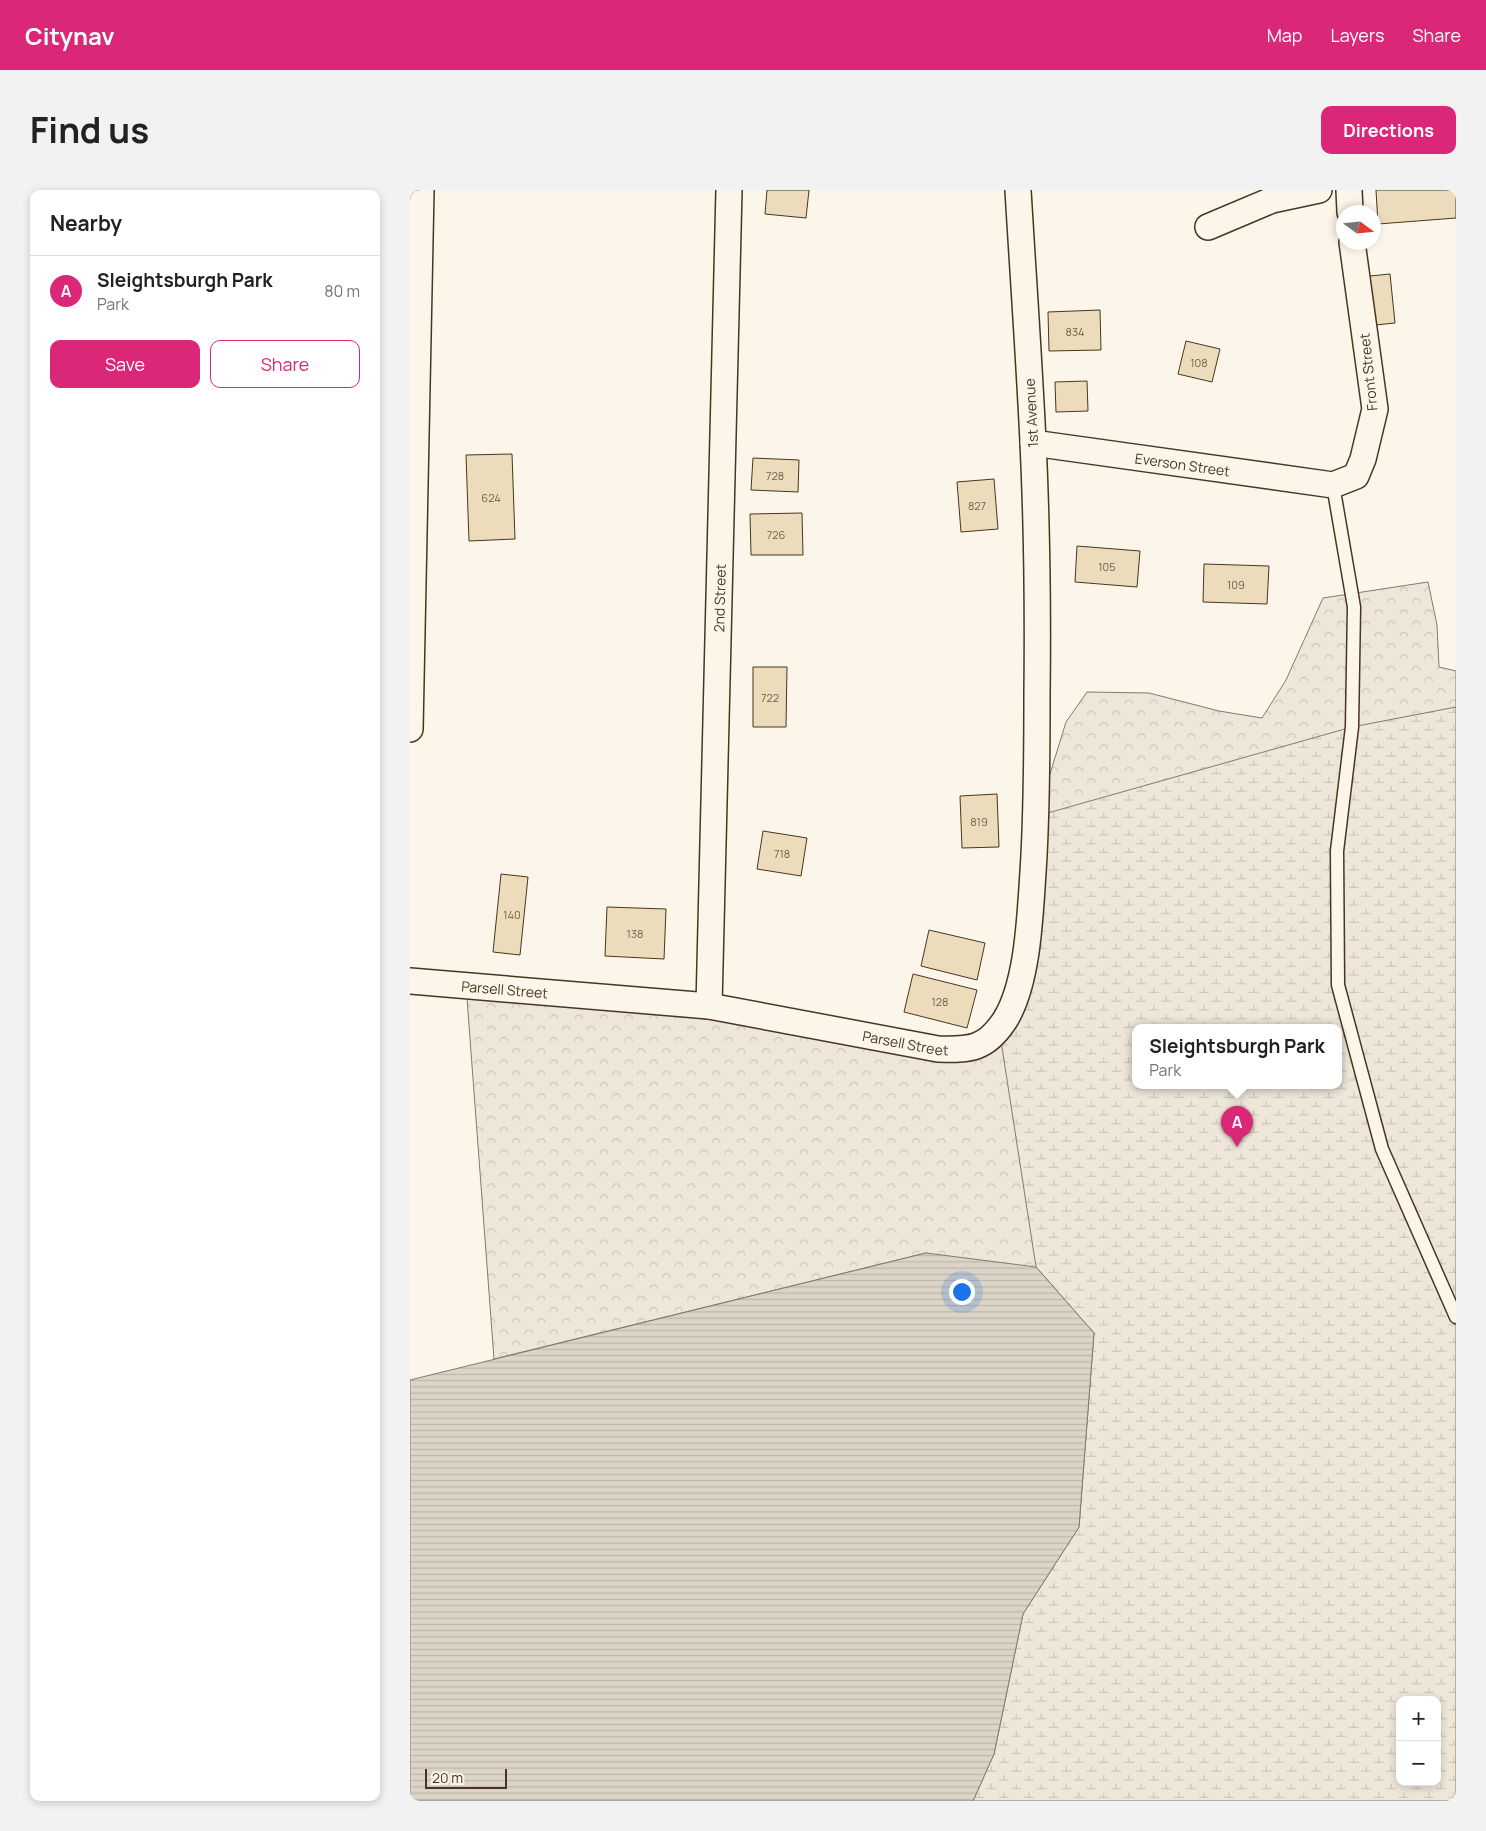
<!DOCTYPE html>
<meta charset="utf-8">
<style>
body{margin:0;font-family:Manrope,sans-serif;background:#f2f2f2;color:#222}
.controls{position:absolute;right:15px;bottom:15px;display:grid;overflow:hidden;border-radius:10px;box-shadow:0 2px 8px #0003}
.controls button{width:45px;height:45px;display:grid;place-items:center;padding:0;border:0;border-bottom:1px solid #e0e0e0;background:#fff;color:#222;font:25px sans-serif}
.compass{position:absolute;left:926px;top:15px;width:45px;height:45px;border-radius:50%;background:#fff;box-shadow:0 2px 8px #0003;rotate:105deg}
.scale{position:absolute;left:15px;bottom:12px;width:82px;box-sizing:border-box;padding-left:5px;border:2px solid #4a3520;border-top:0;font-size:14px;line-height:18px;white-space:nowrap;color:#4a3520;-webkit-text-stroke:4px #fbf6e9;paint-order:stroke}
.you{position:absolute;left:551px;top:1101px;width:18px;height:18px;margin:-12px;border:4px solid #fff;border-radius:50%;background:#1a73e8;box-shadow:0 0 0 8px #1a73e833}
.badge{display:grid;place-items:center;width:32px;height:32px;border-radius:50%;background:#db2777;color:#fff;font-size:16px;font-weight:700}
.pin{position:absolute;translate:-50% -41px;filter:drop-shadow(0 1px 2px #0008)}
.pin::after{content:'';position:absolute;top:26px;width:18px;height:15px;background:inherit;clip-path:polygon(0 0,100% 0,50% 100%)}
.popup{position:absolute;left:722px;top:834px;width:210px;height:65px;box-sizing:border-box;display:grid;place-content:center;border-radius:10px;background:#fff;filter:drop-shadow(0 1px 4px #0005);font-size:16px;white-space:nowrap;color:#767676}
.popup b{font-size:19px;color:#222}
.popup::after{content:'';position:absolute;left:50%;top:100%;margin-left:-10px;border:10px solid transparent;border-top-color:#fff}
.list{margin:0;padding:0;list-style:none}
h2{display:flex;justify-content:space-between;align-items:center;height:65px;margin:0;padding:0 20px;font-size:21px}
h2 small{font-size:16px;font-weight:400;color:#767676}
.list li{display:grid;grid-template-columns:32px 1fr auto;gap:15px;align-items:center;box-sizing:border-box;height:70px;padding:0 20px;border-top:1px solid #e0e0e0}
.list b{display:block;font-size:19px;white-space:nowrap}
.list p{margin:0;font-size:16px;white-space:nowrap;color:#767676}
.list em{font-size:16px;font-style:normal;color:#767676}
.actions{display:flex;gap:10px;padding:15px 20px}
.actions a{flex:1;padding:11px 0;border:1px solid #db2777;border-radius:10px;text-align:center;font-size:18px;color:#db2777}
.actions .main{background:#db2777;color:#fff}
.map{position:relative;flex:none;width:1046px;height:1611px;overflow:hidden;border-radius:10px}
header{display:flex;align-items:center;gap:30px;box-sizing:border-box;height:70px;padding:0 25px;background:#db2777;color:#fff}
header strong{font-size:24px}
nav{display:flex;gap:28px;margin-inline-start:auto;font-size:18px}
.intro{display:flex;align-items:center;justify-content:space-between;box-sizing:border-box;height:120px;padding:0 30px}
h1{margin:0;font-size:35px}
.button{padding:12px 22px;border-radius:10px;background:#db2777;color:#fff;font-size:18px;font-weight:700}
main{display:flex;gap:30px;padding:0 30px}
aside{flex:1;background:#fff;border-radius:10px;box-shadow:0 2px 8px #0003}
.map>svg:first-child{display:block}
</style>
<header>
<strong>Citynav</strong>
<nav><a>Map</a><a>Layers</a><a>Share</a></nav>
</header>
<div class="intro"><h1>Find us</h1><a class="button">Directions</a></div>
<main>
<aside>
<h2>Nearby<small></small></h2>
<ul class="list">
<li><span class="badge">A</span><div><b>Sleightsburgh Park</b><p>Park</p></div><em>80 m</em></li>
</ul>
<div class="actions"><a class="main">Save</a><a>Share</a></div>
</aside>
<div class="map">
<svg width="1046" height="1611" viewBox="0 0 1046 1611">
<defs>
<pattern id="forest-crowns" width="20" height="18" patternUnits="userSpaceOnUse" patternTransform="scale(1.25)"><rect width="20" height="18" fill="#ede6d9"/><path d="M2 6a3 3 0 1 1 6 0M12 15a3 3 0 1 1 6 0" fill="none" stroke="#cdc6ba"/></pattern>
<pattern id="wetland-marsh" width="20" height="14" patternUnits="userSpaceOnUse" patternTransform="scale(1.25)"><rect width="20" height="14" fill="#ede6d9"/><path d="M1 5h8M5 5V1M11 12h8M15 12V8" fill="none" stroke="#cdc6ba"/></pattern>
<pattern id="water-rules" width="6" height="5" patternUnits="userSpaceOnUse" patternTransform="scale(1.25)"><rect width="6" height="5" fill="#dcd4c6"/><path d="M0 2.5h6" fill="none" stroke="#beb7aa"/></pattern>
</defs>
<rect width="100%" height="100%" fill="#fbf6e9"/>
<path fill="url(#forest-crowns)" stroke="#887966" d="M1018,392L1027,435L1029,477L1046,481V583L726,838V896L640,1092L516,1063L84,1169L56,795L555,860L606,806L627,626L656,532L677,502L739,503L809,521L852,528L876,490L913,408Z"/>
<path fill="url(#wetland-marsh)" stroke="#887966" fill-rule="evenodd" d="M1046,517V1611H563L584,1564L613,1424L669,1337L684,1143L626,1077L589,838L606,806L627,626L942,537ZM726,838H928V896H726ZM990,1510H1027V1592H990Z"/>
<path fill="url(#water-rules)" stroke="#887966" d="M516,1063L626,1077L684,1143L669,1337L613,1424L584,1564L563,1611H0V1190Z"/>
<path fill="#ecdcbc" stroke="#4a3520" d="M357,0H399L396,28L355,24Z
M966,0H1046V28L968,34Z
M980,84L985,133L956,136L950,87Z
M690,120L691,160L639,161L638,122Z
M776,151L810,159L802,192L768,184Z
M677,191L678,221L646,222L645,192Z
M102,264L105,349L59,351L56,265Z
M343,268L389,270L388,302L341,300Z
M584,289L588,339L551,342L547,292Z
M392,323L393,365H341L340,324Z
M667,356L730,361L727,397L665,392Z
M794,374L859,376L857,414L793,412Z
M343,477H377L376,537H343Z
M587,604L589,657L552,658L550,606Z
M353,641L397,648L391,686L347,679Z
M91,684L118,687L110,765L83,762Z
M197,717L256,719L254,769L195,766Z
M519,740L575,753L567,790L511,776Z
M503,784L567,800L557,838L494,822Z"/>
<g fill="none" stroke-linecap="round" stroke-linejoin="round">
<defs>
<path id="lane" d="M923,295L944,417L942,537L927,661L928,795L972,959L1046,1127"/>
<g id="street">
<path d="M939,0L940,22"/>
<path d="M798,37L862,10L909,0"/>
<path id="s1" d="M623,253L923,295L946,286L953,269L965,219L942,52"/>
<path d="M0,539L11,0"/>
<path id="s2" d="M0,791L299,816L528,859C561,860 576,859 595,830C618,793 620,726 623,682C627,623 627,564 627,504C628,420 627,336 623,252C619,168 613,84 608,0"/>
<path id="s3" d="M299,816L319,0"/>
</g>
</defs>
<use href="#lane" stroke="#4a3520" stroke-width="15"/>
<use href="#street" stroke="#4a3520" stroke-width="28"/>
<use href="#lane" stroke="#fbf6e9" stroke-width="12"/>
<use href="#street" stroke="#fbf6e9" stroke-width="25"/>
</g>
<g text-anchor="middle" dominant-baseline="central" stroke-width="4" stroke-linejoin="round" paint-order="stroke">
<g font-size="11" fill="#725f47">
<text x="665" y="141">834</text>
<text x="789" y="172">108</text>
<text x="365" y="285">728</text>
<text x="81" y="307">624</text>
<text x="567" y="315">827</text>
<text x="366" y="344">726</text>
<text x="697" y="376">105</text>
<text x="826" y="394">109</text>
<text x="360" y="507">722</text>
<text x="569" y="631">819</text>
<text x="372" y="663">718</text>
<text x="102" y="724">140</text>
<text x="225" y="743">138</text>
<text x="530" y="811">128</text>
</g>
<g font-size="14" fill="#4a3520" stroke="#fbf6e9">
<text transform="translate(958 182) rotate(-96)">Front Street</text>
<text transform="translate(621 223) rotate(-93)">1st Avenue</text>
<text stroke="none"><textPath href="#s1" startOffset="151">Everson Street</textPath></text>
<text stroke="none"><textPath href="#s3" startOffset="408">2nd Street</textPath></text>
<text stroke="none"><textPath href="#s2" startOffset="95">Parsell Street</textPath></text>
<text stroke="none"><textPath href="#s2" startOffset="500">Parsell Street</textPath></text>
</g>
</g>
</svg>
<div class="controls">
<button>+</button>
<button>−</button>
</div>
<svg class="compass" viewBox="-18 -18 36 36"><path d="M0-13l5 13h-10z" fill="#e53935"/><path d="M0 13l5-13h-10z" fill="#767676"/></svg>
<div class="scale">20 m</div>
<div class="you"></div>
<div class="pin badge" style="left:827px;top:957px">A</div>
<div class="popup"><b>Sleightsburgh Park</b>Park</div>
</div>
</main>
